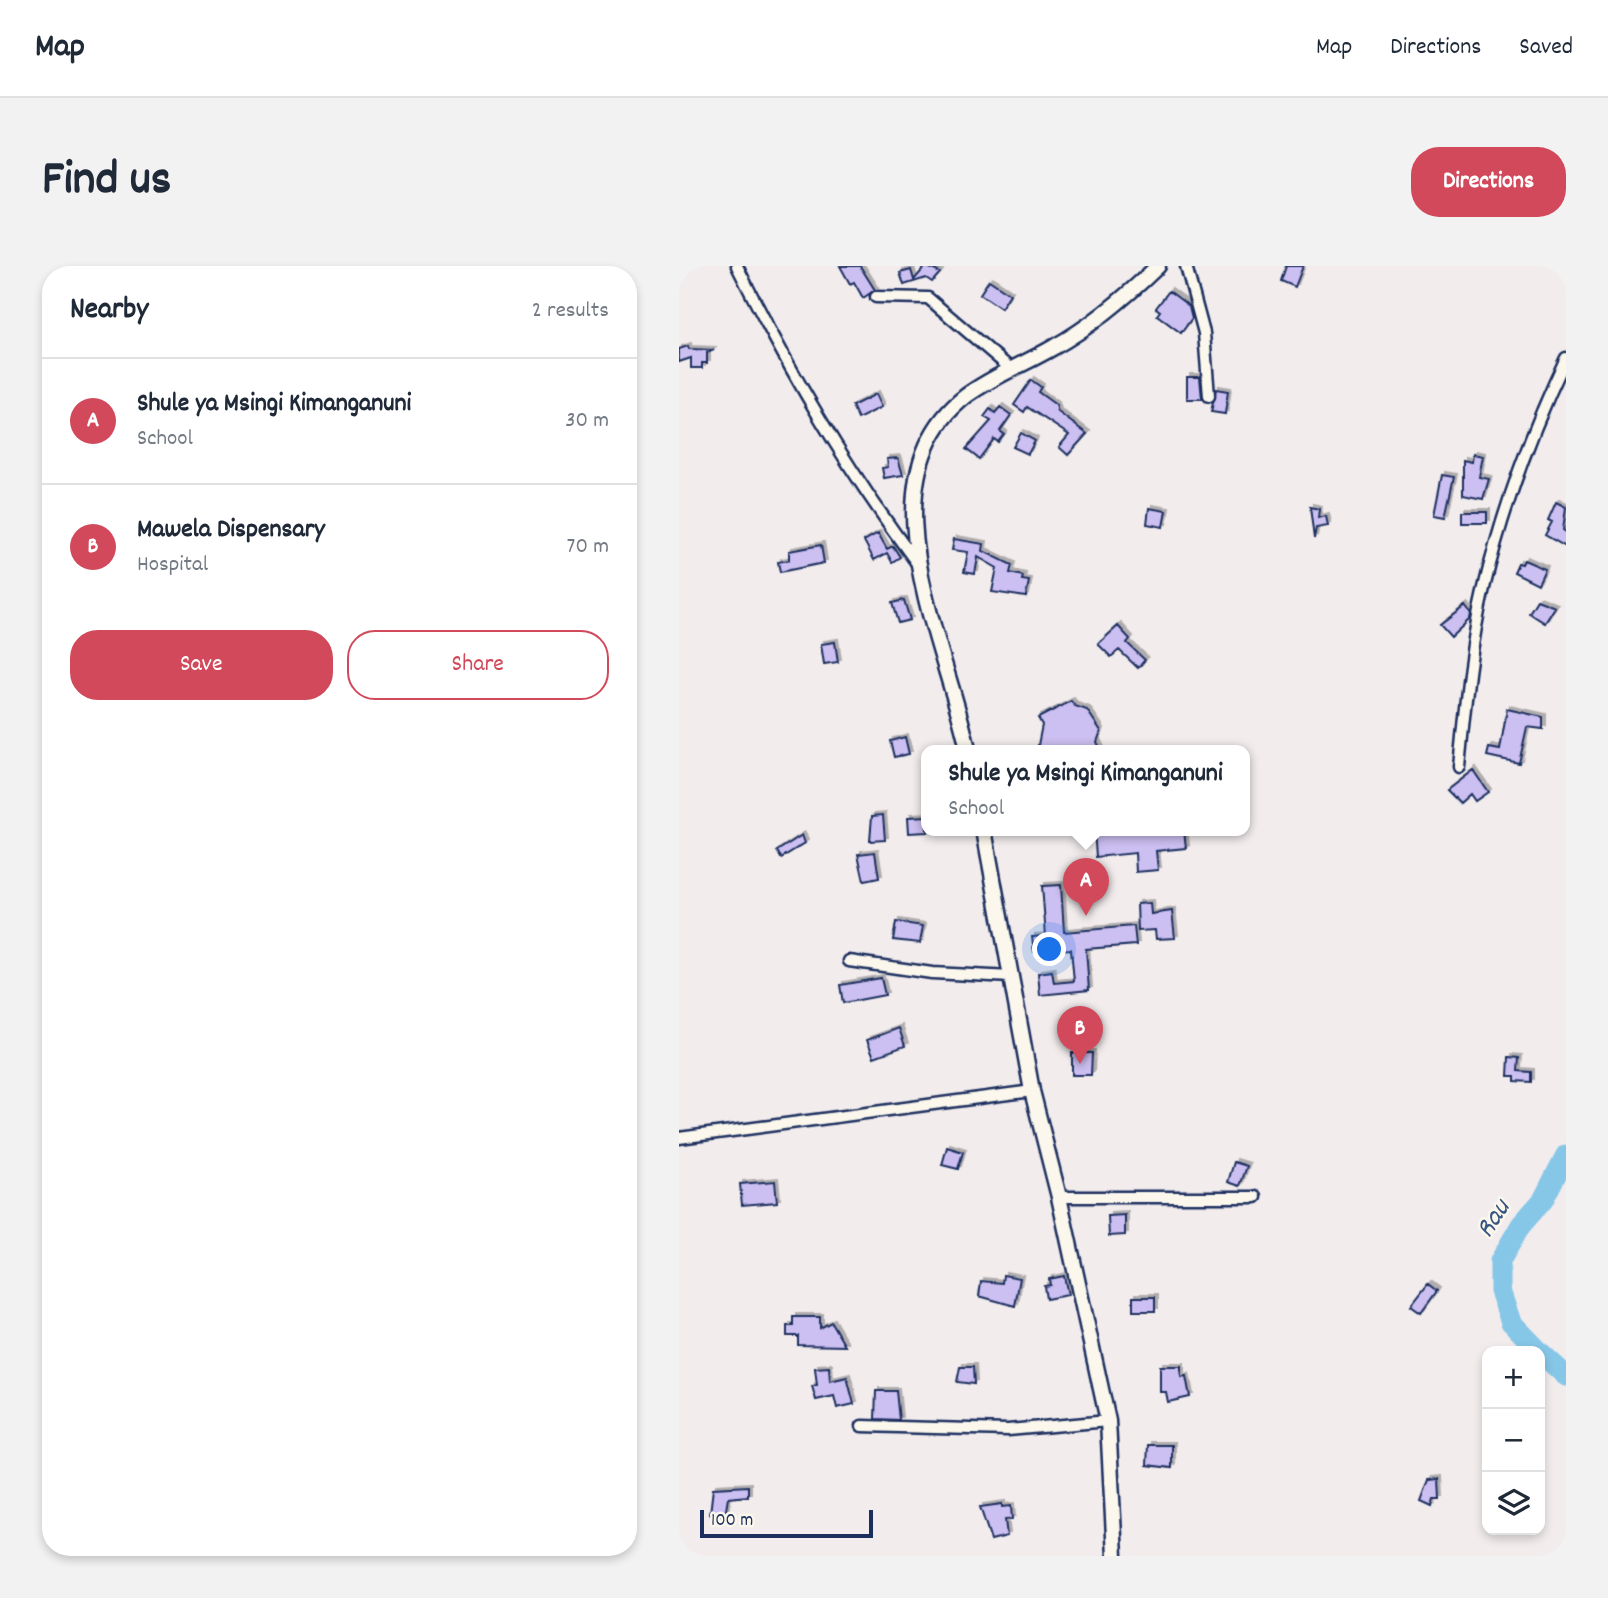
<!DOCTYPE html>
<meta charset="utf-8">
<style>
body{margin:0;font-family:Dekko,sans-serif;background:#f2f2f3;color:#1f2937}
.controls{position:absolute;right:21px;bottom:21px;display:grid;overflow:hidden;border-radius:14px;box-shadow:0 4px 10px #0003}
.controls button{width:63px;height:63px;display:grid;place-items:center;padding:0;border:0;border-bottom:2px solid #e0e1e3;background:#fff;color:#1f2937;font:35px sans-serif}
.scale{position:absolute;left:21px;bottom:18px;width:173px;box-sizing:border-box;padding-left:7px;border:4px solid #1b2f5e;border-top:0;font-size:19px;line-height:24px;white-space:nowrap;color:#1b2f5e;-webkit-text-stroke:5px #fbf7ec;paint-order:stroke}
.you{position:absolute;left:371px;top:684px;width:24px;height:24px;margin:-18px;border:5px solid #fff;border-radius:50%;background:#1a73e8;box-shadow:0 0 0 10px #1a73e833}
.badge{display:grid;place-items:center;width:46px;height:46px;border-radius:50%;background:#d1495b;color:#fff;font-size:23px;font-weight:700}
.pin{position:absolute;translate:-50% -58px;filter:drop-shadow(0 2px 4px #0008)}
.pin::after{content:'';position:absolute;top:37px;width:24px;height:21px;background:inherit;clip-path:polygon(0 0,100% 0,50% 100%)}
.popup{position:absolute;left:242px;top:479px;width:329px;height:91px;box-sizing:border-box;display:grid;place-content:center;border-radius:14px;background:#fff;filter:drop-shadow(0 2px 5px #0005);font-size:23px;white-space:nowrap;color:#747a83}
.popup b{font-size:26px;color:#1f2937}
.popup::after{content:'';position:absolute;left:50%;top:100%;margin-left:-14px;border:14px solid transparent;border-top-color:#fff}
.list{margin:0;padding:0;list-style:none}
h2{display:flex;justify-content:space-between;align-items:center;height:91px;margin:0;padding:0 28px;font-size:30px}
h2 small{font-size:23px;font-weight:400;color:#747a83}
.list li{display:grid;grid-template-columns:46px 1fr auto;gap:21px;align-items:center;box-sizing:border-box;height:126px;padding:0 28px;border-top:2px solid #e0e1e3}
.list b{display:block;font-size:26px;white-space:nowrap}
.list p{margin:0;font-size:23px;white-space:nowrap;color:#747a83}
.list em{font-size:23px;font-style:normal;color:#747a83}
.actions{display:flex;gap:14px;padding:21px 28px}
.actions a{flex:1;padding:16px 0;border:2px solid #d1495b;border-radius:28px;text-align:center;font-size:24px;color:#d1495b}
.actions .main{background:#d1495b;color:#fff}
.icon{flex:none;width:38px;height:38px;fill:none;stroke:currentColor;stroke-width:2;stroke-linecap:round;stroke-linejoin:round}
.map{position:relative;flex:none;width:887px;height:1290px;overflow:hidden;border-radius:28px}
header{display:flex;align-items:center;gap:42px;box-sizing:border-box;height:98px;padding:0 35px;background:#fff;border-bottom:2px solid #e0e1e3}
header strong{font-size:33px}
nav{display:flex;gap:38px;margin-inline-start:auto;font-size:24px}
.intro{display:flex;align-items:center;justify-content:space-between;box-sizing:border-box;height:168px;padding:0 42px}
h1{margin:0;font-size:49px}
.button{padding:18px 32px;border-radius:28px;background:#d1495b;color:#fff;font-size:24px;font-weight:700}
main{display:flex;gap:42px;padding:0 42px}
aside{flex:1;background:#fff;border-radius:28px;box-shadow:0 4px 10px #0003}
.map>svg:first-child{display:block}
</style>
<header>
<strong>Map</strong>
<nav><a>Map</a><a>Directions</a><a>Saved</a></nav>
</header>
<div class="intro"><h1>Find us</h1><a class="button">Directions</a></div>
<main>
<aside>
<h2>Nearby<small>2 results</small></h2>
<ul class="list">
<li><span class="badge">A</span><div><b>Shule ya Msingi Kimanganuni</b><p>School</p></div><em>30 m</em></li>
<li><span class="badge">B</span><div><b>Mawela Dispensary</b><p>Hospital</p></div><em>70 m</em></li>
</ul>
<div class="actions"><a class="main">Save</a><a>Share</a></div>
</aside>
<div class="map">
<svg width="887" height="1290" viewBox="0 0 887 1290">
<defs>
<filter id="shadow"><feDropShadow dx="3" dy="-3" stdDeviation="0" flood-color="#0004"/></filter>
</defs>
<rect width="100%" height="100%" fill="#f2eced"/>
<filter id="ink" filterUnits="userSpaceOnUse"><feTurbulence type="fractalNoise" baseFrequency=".0143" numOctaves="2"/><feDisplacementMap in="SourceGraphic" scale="14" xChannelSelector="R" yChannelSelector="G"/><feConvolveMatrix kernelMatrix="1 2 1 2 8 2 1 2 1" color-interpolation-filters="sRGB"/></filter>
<g filter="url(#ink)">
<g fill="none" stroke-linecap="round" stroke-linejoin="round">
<path stroke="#86c6e7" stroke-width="21" d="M860,1085L832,1056L821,1025V995L842,959L864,934L887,889
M861,1086L887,1110"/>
</g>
<path fill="#ccbff1" stroke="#1b2f5e" stroke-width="2" filter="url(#shadow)" d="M161,0H181L196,24L184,32L175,16L171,18Z
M247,0L261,7L253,16L247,12L225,19L221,7L232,4L235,14Z
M607,0H624L616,21L602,15Z
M310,14L331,28L322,42L301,28Z
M490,25L510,40L513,52L502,67L478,49L481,45L477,42Z
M9,80L10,83L35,84L28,87V97H23V102H12V92L0,96V83Z
M508,111H521L523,133H508Z
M352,114L362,121L359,126L377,139L379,146L408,168L389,189L380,181L390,169L348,141L345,146L335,139Z
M537,123L549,125L546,148L532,146Z
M197,128L203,141L179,153L173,140Z
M321,141L332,149L321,165L325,168L319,176L315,173L300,193L287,183L312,155L305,151L311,143L316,147Z
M342,167L356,175L349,188L334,181Z
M794,188L804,190L800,211L810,213L804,233L784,229V194L793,196Z
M219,192L224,209L205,212L203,202L209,201L208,193Z
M763,209L775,211L766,251L755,249Z
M877,236L887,241L884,264L887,266V281L866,269L873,256L869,254Z
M631,241L640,243L639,252L647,250L649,260L637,262L635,273Z
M470,242L487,245L484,261L468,258Z
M783,246H808V257H783Z
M199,267L208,283L214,280L221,291L213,296L208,287L195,294L185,275Z
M275,273L305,278L304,285L333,299L331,307L344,310L343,314L350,315L347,331L313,326L318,302L299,291L296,308L285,306L289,286L273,284Z
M142,279L145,297L101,306L99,296L110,294V285Z
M845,294L866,303L859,318L835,306L839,297L843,298Z
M225,334L231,354L219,357L213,337Z
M858,334L876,341L866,357L850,347Z
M786,340L792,348L791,353L772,371L761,359Z
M439,360L451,373L448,377L466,394L459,402L440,384L432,391L419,378Z
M156,376L159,396L145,398L142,378Z
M392,435L396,440L408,444L422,465L418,476L422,484H358L363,459L359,452Z
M828,443L864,451V463L848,461L840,497L808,490L810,482L821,484Z
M226,471L230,488L215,491L211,475Z
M794,504L809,526L796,535L791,528L781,537L768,524Z
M204,549L206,574L191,575L193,550Z
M248,550V566L230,567L229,551Z
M415,564H505L507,582L477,585L479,604L457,606L456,587L417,591Z
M123,569L126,577L102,592L98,585Z
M196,586L200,612L185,615L179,588Z
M382,619L385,666L455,660L457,679L407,683L410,724L361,729L359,707L373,705L375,717L395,715L392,683L355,686L353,671L367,670L363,620Z
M471,637L472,648L493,645L496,672L477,673L476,664L459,665L458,638Z
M217,656L244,660L241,677L214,674Z
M202,712L206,729L164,737L161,719Z
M220,762L226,780L195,791L188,774Z
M393,787H413L412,809H393Z
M830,791L840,792L839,805L852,806V816L836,815V810H829Z
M268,881L284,886L279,903L263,899Z
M555,896L568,900L561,920L549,916Z
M96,915L98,936L63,939L61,918Z
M446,949V969L430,970L429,950Z
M324,1009L341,1012L336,1040L300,1030L302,1015L323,1017Z
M385,1010L389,1029L367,1033L365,1020L371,1019L370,1013Z
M749,1018L758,1025L742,1047L732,1040Z
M454,1031H476V1045H454Z
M114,1051H141V1062L152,1056L166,1080L119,1079V1070H108V1060H114Z
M481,1100H502V1111L507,1110L511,1131L489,1136L487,1126H481Z
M150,1101L151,1115L168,1111L175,1138L158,1142L155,1130L137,1134L133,1120L138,1119L136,1102Z
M281,1101H294L295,1118L278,1116Z
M197,1125H217L220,1154L196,1153Z
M469,1179H493V1202L468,1199Z
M760,1213L761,1233H755L753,1240L742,1235L750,1214Z
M69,1220V1230L49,1232L46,1250L31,1248L34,1222Z
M323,1238V1241L332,1240L333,1253L326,1254L328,1270L312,1274L301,1241Z"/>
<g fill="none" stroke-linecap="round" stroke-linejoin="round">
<defs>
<path id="street" d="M58,0C112,108 165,199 237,296
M507,0L525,67L530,130
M197,31L249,32L332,103
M780,501C786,441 791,381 805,322C824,242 852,166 887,92
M170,695L253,707L333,711
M0,872L353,825
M380,931H577
M183,1160L329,1164L429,1155"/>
<path id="secondary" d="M289,484C268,380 180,213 287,130C314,110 346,98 375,81C413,60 448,30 479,0
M305,564L353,825L380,931L429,1155L436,1290"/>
</defs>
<use href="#street" stroke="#1b2f5e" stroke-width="15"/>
<use href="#secondary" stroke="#1b2f5e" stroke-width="19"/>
<use href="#street" stroke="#fbf7ec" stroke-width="10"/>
<use href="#secondary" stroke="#fbf7ec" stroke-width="14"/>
</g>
</g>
<g text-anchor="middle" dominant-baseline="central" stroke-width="5" stroke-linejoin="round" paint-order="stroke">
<g font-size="28" font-style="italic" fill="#365580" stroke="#fbf7ec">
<text transform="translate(816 954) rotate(-57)">Rau</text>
</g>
</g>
</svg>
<div class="controls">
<button>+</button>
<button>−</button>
<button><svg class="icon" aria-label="layers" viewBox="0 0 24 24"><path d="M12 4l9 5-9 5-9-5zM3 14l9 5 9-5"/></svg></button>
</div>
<div class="scale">100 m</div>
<div class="you"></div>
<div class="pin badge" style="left:407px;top:650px">A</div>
<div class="popup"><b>Shule ya Msingi Kimanganuni</b>School</div>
<div class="pin badge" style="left:401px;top:798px">B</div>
</div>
</main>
